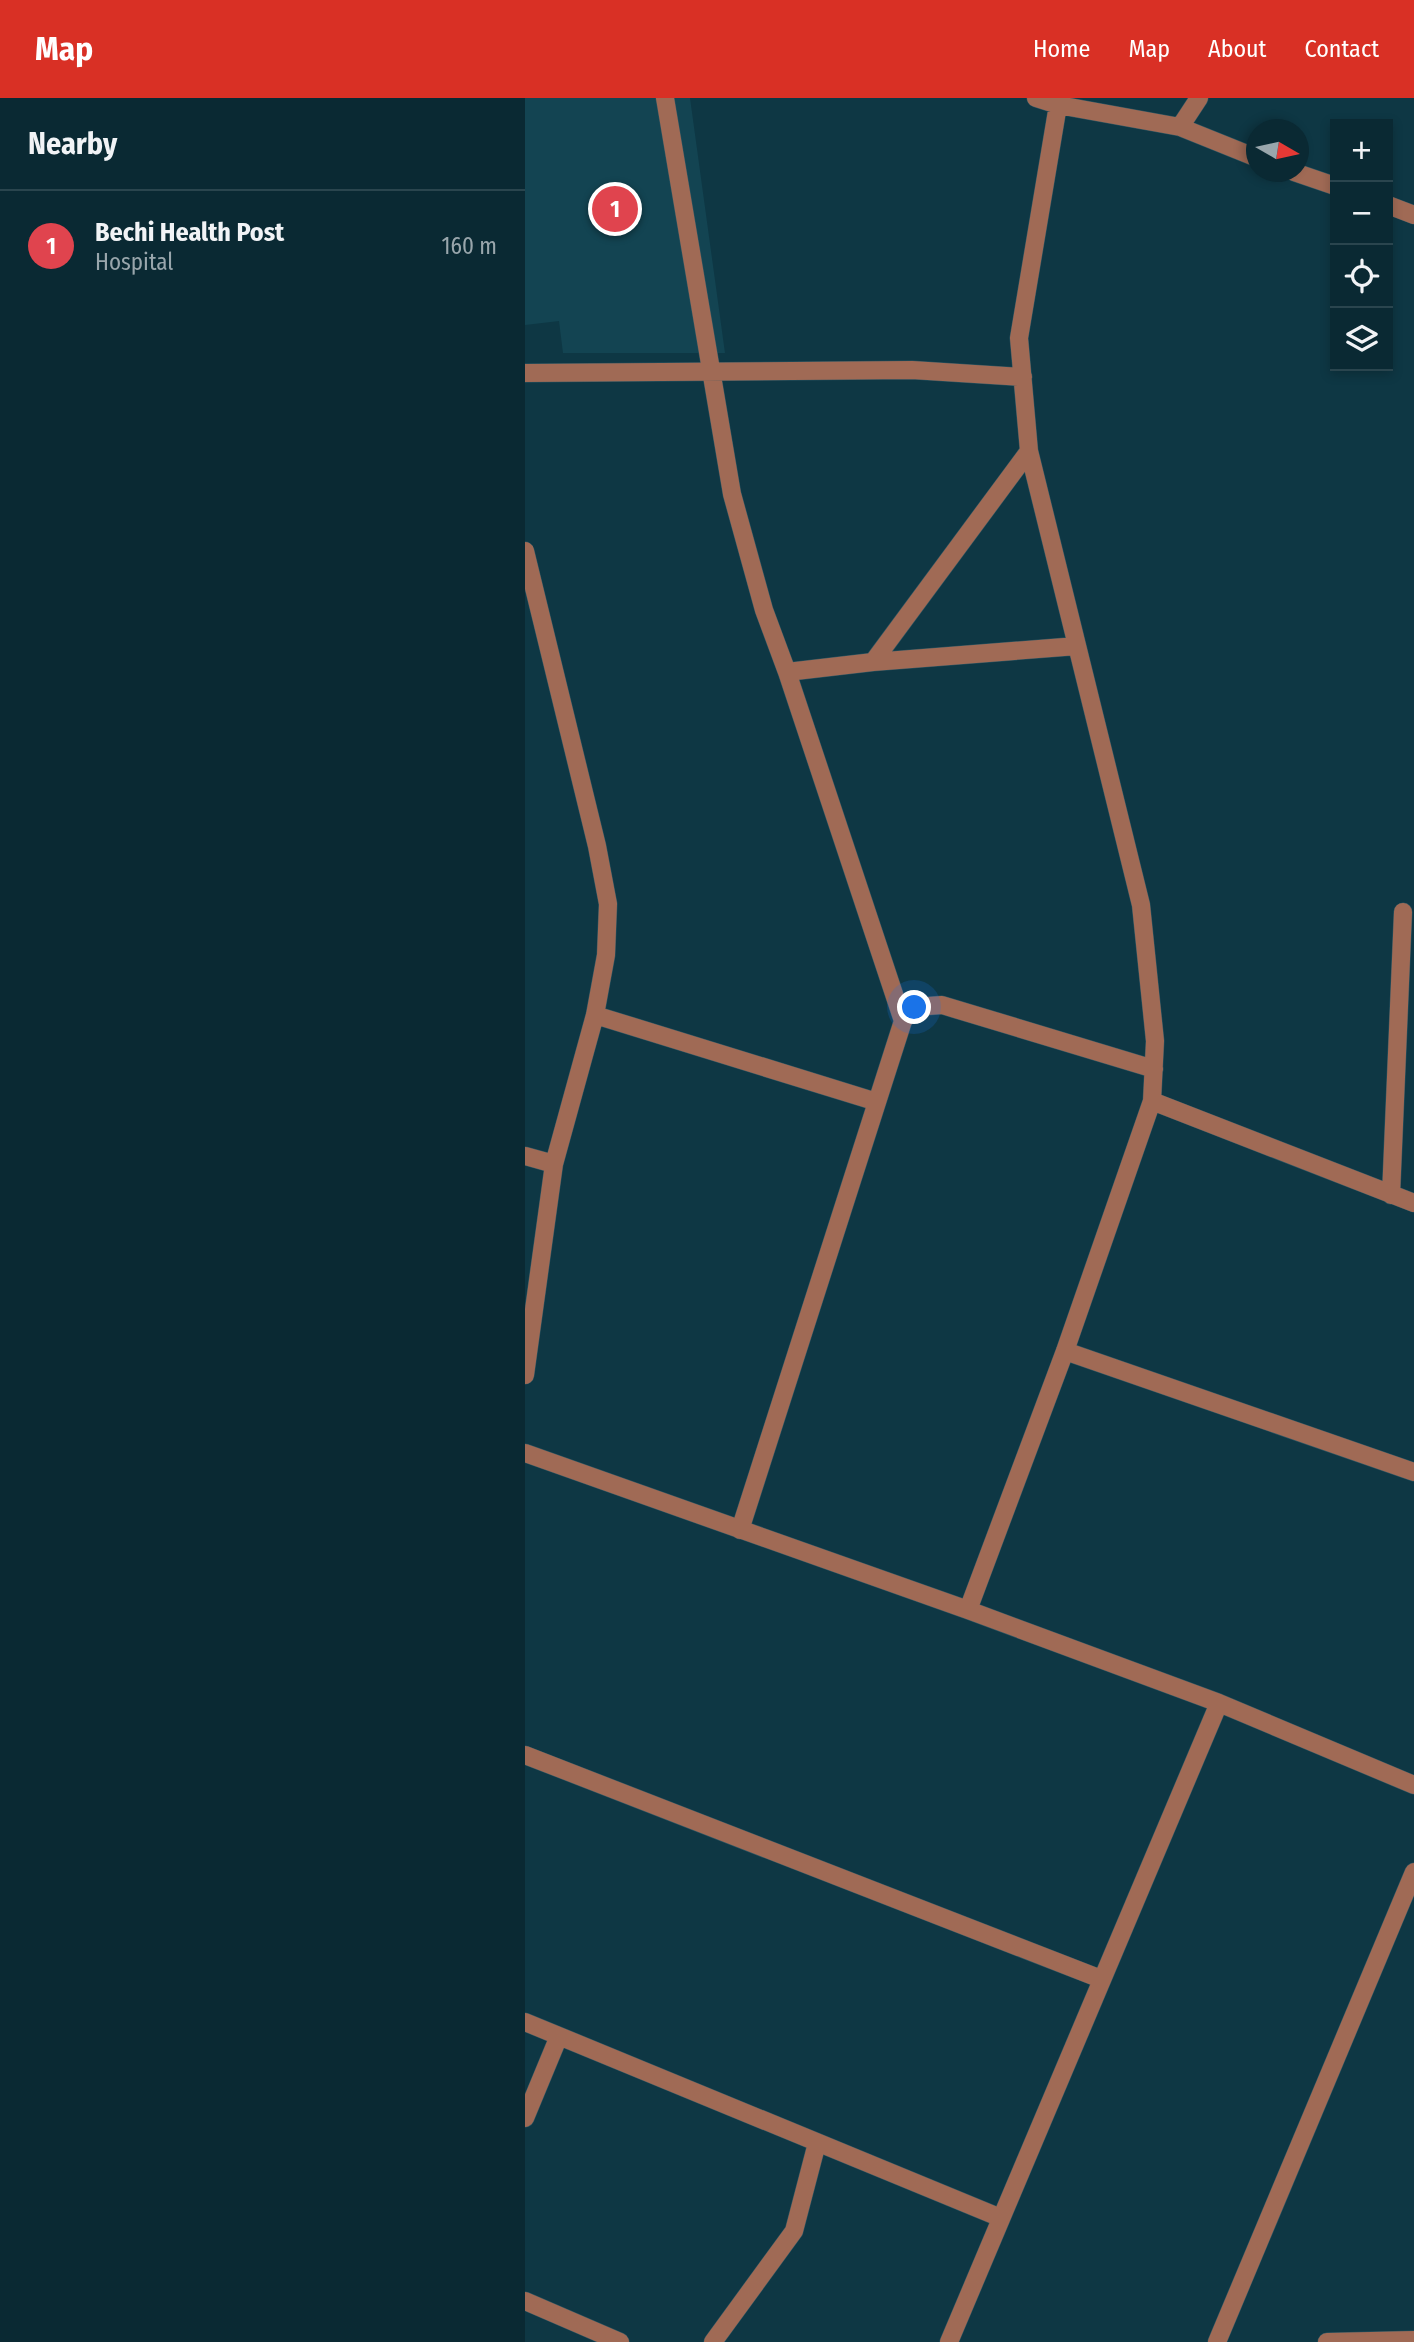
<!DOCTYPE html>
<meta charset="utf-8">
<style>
body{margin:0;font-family:"Fira Sans Condensed",sans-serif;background:#13313b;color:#f1f3f6}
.controls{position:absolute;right:21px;top:21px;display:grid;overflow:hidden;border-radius:0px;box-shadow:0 4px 10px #0003}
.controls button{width:63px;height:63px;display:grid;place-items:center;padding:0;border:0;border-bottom:2px solid #2a454e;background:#0a2933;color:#f1f3f6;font:35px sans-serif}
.compass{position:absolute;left:721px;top:21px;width:63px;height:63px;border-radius:50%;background:#0a2933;box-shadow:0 4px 10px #0003;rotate:99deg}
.you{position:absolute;left:390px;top:910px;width:24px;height:24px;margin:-18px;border:5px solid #fff;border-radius:50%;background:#1a73e8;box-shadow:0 0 0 10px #1a73e833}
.badge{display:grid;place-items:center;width:46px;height:46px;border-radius:50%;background:#d93025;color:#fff;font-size:23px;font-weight:700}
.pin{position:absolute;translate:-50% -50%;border:4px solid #fff;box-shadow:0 2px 7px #0006}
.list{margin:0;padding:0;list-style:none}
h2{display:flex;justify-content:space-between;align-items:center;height:91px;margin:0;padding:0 28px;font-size:30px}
h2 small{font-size:23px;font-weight:400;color:#99a6ac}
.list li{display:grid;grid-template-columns:46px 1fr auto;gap:21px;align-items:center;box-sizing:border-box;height:112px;padding:0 28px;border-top:2px solid #2a454e}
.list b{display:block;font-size:26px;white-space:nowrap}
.list p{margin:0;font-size:23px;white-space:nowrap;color:#99a6ac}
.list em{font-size:23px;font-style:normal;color:#99a6ac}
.icon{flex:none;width:38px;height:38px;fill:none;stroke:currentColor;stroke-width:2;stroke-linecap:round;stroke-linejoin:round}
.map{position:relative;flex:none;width:889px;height:2244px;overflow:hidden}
header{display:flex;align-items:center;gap:42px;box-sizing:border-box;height:98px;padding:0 35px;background:#d93025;color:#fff}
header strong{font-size:33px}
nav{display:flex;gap:38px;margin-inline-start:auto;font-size:24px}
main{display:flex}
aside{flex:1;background:#0a2933}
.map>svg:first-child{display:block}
</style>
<header>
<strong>Map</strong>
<nav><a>Home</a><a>Map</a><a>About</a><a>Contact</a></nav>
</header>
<main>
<aside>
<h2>Nearby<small></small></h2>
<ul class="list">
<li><span class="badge" style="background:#e0444e">1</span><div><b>Bechi Health Post</b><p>Hospital</p></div><em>160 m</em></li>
</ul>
</aside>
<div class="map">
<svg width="889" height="2244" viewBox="0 0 889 2244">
<rect width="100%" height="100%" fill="#0e3744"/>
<path fill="#134452" d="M0,0H165L200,255H38L34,223L0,227Z"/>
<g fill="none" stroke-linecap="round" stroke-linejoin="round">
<defs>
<path id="minor" d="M140,0L207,396L239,512L262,574L378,923
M511,0L533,7L655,29L732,60
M655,29L674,0
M769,74L810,88
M863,107L889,117
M0,275L387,272L498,279
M0,453L72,748L83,806L81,857L70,917L29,1066L0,1277
M348,564L504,353
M262,574L348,564L552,548
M70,917L352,1004
M627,1003L889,1105
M0,1058L29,1066
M866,1097L878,814
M540,1253L889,1374
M0,1355L443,1512L694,1605L889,1687
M215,1432L378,923L389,909L417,907L629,971
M443,1512L540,1253L627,1003L630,943L616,807L504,353L494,240L533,7
M0,1657L576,1881
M0,1924L476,2120
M0,2020L34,1938
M0,2203L95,2244
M188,2244L269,2133L292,2045
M424,2244L694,1605
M692,2244L889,1774
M802,2244L889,2242"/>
</defs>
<use href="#minor" stroke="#2e5663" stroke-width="19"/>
<use href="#minor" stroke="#a06a55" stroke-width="18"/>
</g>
</svg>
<div class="controls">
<button>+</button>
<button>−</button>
<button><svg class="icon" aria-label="locate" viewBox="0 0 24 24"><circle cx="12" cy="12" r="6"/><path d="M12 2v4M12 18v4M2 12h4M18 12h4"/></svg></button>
<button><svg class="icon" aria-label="layers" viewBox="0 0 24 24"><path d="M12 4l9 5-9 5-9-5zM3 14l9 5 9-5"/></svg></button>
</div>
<svg class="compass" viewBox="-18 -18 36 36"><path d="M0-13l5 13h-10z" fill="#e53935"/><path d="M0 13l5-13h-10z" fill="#99a6ac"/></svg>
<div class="you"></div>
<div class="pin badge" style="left:90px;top:111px;background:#e0444e">1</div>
</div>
</main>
